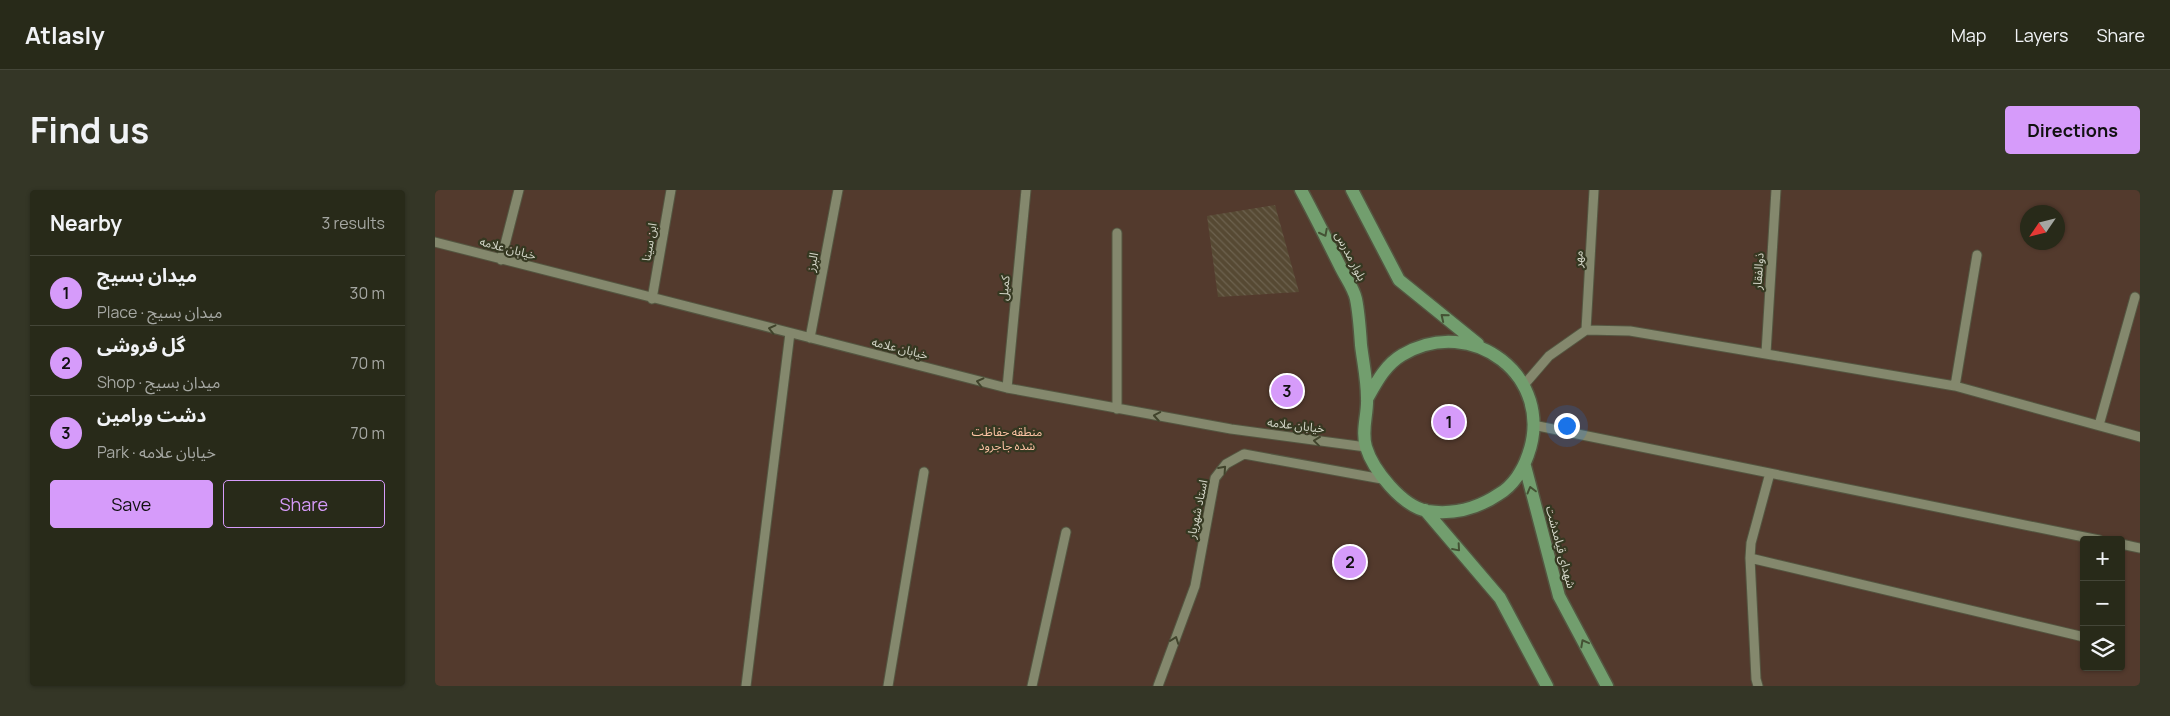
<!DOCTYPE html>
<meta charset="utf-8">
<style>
body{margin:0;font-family:Manrope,"Noto Sans Arabic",sans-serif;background:#343626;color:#f1f3f6}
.controls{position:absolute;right:15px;bottom:15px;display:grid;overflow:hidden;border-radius:5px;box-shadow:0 1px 4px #0004}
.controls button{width:45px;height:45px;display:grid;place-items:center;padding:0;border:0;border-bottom:1px solid #444638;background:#282a19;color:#f1f3f6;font:25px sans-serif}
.compass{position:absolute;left:1585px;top:15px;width:45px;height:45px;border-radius:50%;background:#282a19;box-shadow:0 1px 4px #0004;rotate:235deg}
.you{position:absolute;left:1131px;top:235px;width:18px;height:18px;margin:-12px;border:4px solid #fff;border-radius:50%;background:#1a73e8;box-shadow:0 0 0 8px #1a73e833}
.badge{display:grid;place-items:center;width:32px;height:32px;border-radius:50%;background:#d69bfa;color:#111;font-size:16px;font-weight:700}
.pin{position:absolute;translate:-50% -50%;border:2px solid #fff;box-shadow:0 1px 5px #0006}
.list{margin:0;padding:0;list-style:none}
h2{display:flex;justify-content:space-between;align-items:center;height:65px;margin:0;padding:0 20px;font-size:21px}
h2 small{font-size:16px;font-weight:400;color:#a5a7a2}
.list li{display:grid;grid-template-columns:32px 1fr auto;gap:15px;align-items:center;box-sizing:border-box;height:70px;padding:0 20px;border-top:1px solid #444638}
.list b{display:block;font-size:19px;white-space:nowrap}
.list p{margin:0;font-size:16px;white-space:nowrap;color:#a5a7a2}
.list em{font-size:16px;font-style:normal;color:#a5a7a2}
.actions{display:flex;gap:10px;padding:15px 20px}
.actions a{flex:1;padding:11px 0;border:1px solid #d69bfa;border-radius:5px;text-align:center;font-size:18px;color:#d69bfa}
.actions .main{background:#d69bfa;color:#111}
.icon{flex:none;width:28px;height:28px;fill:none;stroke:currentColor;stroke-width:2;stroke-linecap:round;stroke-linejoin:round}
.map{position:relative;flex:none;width:1705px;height:496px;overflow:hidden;border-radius:5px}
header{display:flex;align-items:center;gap:30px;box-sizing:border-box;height:70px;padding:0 25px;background:#282a19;border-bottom:1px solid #444638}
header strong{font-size:24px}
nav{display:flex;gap:28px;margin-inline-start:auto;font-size:18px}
.intro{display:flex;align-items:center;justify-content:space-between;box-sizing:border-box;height:120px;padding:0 30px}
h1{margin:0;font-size:35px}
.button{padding:12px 22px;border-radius:5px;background:#d69bfa;color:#111;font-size:18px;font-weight:700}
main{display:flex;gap:30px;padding:0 30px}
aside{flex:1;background:#282a19;border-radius:5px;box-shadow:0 1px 4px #0004}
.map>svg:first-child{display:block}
</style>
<header>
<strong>Atlasly</strong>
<nav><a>Map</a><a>Layers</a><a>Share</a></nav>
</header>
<div class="intro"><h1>Find us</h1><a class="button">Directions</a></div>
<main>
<aside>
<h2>Nearby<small>3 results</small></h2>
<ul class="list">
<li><span class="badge">1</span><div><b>میدان بسیج</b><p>Place · میدان بسیج</p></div><em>30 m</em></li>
<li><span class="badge">2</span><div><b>گل فروشی</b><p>Shop · میدان بسیج</p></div><em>70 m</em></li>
<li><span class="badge">3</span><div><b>دشت ورامین</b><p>Park · خیابان علامه</p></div><em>70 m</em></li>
</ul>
<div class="actions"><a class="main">Save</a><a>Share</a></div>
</aside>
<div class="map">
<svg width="1705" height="496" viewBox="0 0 1705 496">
<defs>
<pattern id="building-back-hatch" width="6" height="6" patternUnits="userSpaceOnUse" patternTransform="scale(1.25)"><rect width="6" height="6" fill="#564933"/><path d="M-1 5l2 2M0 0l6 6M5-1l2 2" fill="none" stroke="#6d624f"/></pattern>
</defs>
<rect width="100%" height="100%" fill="#353821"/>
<path fill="#533a2d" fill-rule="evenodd" d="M0,0H1705V496H0ZM1592,22H1622V52H1592ZM1649,350H1686V477H1649Z"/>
<path fill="url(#building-back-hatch)" d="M840,15L864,102L783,107L772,26Z"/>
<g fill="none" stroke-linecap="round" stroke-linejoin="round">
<defs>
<path id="minor" d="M0,52L572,198L796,239L931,257
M66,70L84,0
M217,109L236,0
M1151,140L1159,0
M375,148L403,0
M1331,163L1341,0
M1089,195L1114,166L1151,140L1195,141L1520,196L1705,247
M1520,196L1542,65
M572,198L591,0
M682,219V43
M1098,235L1664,350
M1664,235L1700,107
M1686,354L1705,358
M1315,368L1649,447
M311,496L355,143
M453,496L489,282
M597,496L631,342
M723,496L760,396L780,288L791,274L809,264L947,289
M1323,496L1321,489L1315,368L1316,353L1335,283"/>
<path id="major" d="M866,0C880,26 893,52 906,78C911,88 919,99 921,109C924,124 925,140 926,155C928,172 932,190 932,208C933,224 926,240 931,257C938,280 967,316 992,321C1019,325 1042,319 1064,304C1078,296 1088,280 1093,265C1121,187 1037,123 967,165C950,175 941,193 932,209
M917,0L964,90L1043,154
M1090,276L1124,406L1172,496
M990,320L1065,408L1112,496"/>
</defs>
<use href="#minor" stroke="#545641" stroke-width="11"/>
<use href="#major" stroke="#545641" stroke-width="15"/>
<use href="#minor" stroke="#84886d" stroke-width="9"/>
<use href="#major" stroke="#729e6e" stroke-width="12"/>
</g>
<defs><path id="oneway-chevron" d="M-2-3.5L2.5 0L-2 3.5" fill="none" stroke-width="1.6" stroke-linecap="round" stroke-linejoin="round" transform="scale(1.25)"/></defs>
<g stroke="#445234">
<use href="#oneway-chevron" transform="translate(889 43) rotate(63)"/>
<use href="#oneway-chevron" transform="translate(1009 127) rotate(-141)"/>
<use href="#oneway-chevron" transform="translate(1096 300) rotate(-105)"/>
<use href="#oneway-chevron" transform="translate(1022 358) rotate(49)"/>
<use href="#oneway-chevron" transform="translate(1149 453) rotate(-118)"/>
</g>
<g stroke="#41442c">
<use href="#oneway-chevron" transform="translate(337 139) rotate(-166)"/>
<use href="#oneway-chevron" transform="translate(545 192) rotate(-166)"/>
<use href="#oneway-chevron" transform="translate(722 226) rotate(-170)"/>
<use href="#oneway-chevron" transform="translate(882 251) rotate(-173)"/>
<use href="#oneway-chevron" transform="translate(788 279) rotate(-48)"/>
<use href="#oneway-chevron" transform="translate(740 450) rotate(-70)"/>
</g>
<g text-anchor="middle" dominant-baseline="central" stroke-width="4.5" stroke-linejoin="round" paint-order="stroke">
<g font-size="12" fill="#d3d5c7" stroke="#353821">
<text transform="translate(214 52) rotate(-80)">ابن سینا</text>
<text transform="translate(73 58) rotate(15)">خیابان علامه</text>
<text transform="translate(916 66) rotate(63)">بلوار مدرس</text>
<text transform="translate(1143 69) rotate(-87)">مهر</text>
<text transform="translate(377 72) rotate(-79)">البرز</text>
<text transform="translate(1323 81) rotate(-86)">ذوالفقار</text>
<text transform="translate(569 98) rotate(-85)">کمیل</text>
<text transform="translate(465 158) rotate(14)">خیابان علامه</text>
<text transform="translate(861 235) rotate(7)">خیابان علامه</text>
<text transform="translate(762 319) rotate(-78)">استاد شهریار</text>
<text transform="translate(1126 357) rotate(75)">شهدای قیامدشت</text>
</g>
<g font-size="12" fill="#fdc3a4" stroke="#353821">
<text x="572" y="241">منطقه حفاظت<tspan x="572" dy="14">شده جاجرود</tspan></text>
</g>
</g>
</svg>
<div class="controls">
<button>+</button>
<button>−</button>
<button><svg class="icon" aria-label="layers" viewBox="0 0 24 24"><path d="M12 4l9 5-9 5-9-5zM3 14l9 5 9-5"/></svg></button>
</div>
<svg class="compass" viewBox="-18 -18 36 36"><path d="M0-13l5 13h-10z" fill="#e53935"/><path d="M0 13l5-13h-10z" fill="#a5a7a2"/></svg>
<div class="you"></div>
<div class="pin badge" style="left:1014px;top:232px">1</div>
<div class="pin badge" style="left:915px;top:372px">2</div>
<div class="pin badge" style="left:852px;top:201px">3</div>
</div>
</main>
